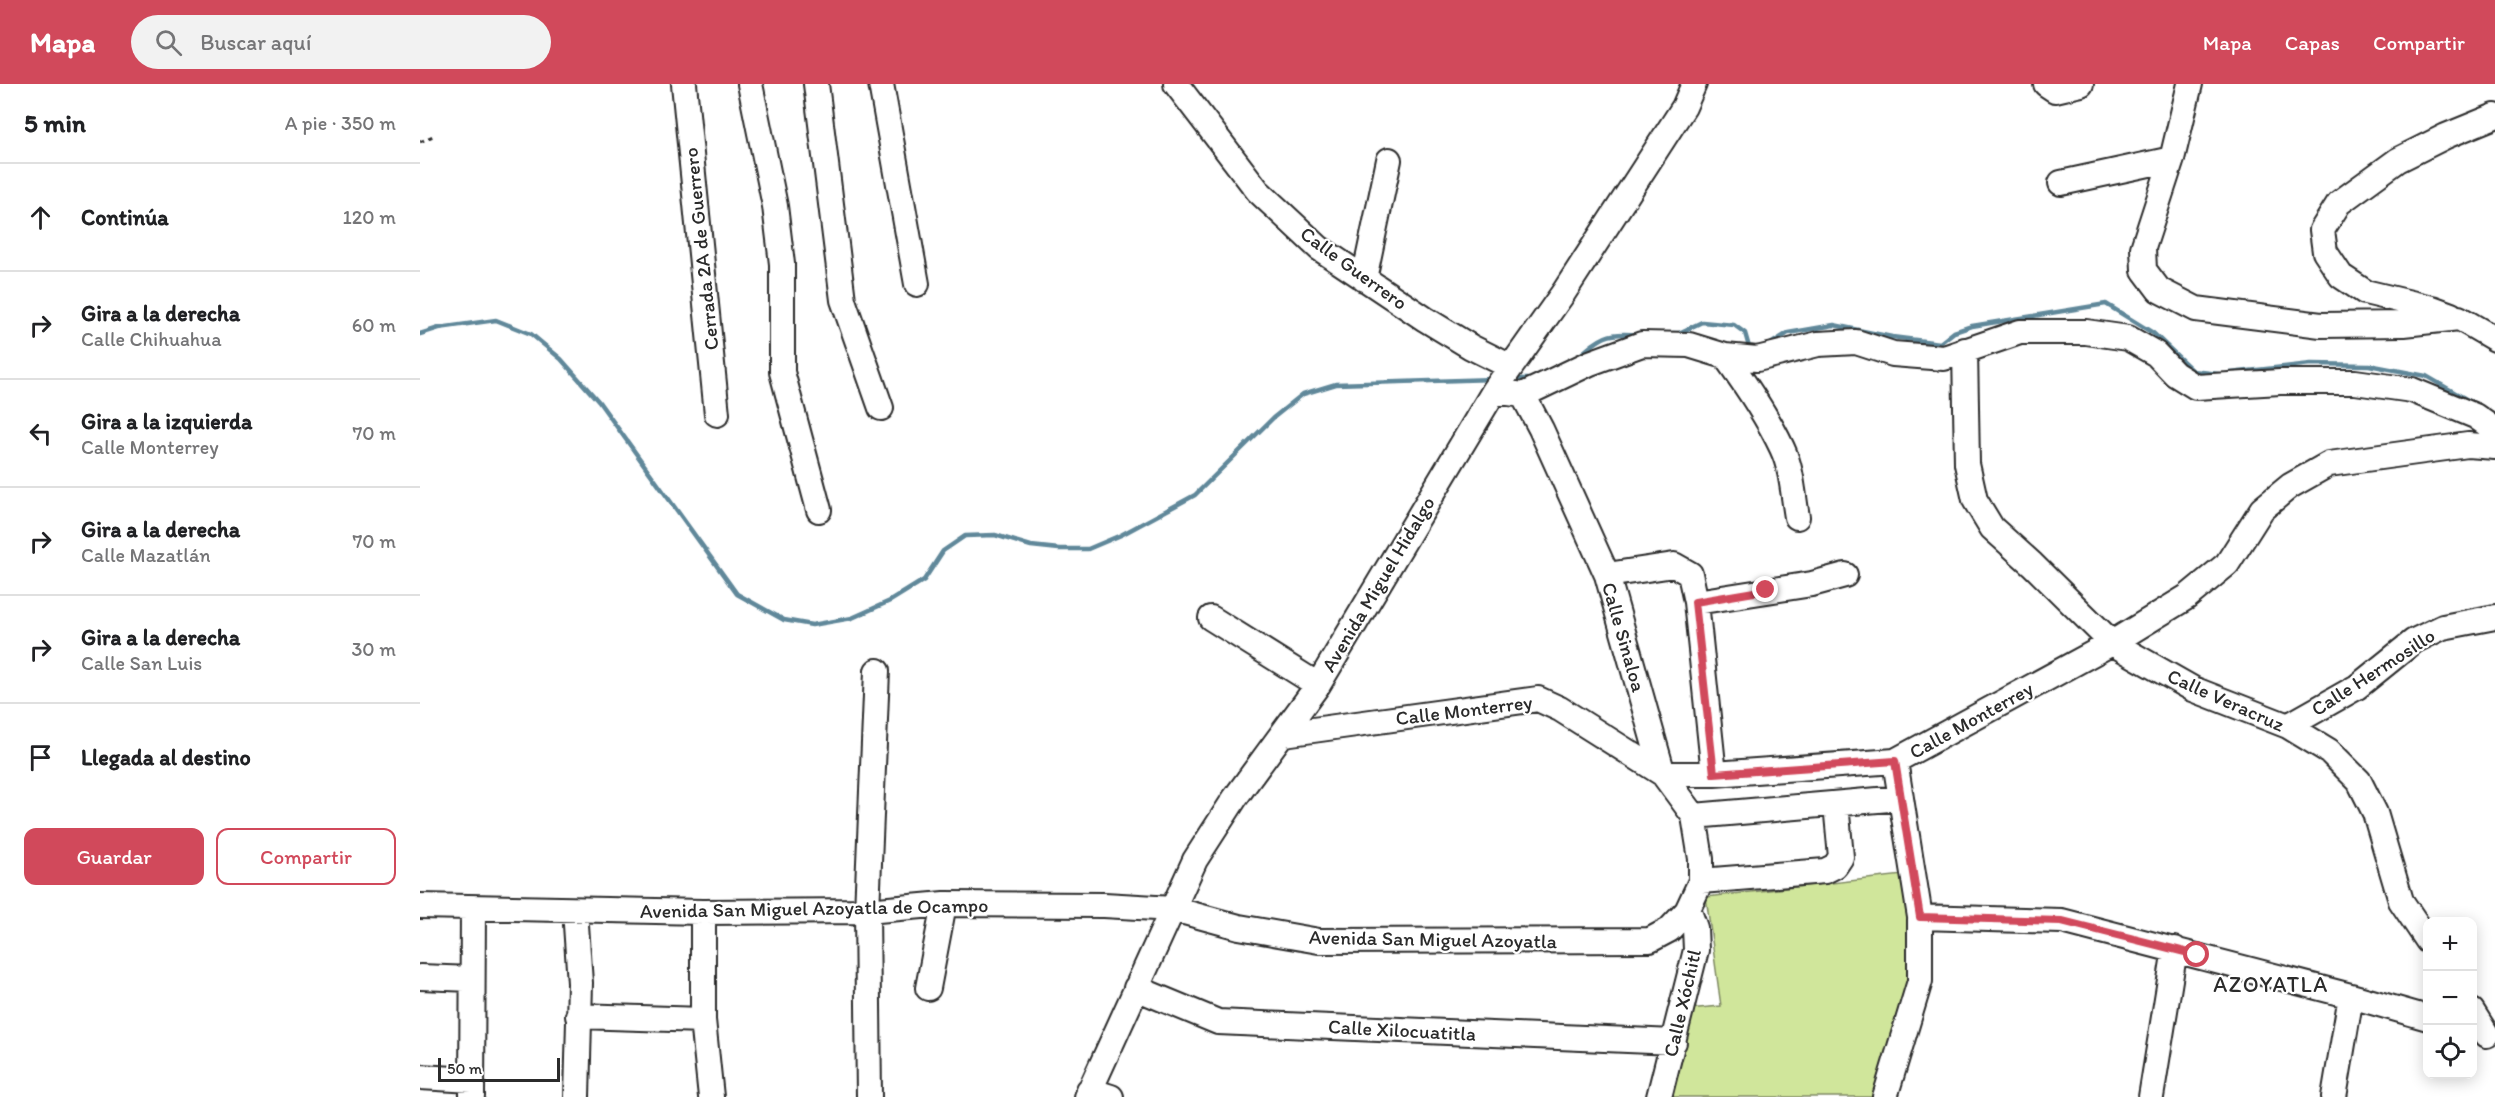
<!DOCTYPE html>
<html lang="es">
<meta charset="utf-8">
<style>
body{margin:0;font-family:Itim,sans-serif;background:#f2f2f2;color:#202124}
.controls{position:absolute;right:18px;bottom:18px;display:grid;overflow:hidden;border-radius:12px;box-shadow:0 3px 15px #0003}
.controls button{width:54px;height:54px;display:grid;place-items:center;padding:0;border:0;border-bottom:2px solid #e0e0e0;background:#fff;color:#202124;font:30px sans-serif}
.scale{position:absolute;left:18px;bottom:15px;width:122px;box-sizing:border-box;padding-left:6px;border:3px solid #2b2b2b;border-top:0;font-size:16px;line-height:21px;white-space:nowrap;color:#2b2b2b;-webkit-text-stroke:4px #fff;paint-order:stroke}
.stop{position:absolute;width:18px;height:18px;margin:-14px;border:4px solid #d1495b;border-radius:50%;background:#fff}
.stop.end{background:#d1495b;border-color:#fff;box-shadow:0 2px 6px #0008}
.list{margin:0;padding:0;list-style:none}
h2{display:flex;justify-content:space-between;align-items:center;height:78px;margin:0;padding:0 24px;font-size:26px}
h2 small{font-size:20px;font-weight:400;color:#757577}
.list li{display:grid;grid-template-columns:39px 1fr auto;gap:18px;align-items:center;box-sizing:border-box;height:108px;padding:0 24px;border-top:2px solid #e0e0e0}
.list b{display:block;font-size:22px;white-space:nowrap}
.list p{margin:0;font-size:20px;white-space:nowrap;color:#757577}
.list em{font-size:20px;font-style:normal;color:#757577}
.actions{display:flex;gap:12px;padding:18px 24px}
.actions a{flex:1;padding:14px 0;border:2px solid #d1495b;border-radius:12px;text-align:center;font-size:21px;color:#d1495b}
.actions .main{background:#d1495b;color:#fff}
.icon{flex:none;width:33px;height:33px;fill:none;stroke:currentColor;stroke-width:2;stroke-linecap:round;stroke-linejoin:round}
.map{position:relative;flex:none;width:2075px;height:1013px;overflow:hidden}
header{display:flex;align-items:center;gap:36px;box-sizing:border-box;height:84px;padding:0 30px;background:#d1495b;color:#fff}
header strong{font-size:28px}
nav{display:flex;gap:33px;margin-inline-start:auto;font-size:21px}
.search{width:420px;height:54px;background:#f2f2f2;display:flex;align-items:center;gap:15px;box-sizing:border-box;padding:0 21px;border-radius:33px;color:#757577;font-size:22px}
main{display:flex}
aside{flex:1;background:#fff}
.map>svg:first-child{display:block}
</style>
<header>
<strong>Mapa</strong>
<div class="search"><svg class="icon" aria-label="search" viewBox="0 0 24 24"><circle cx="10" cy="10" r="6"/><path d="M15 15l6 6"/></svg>Buscar aquí</div>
<nav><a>Mapa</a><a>Capas</a><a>Compartir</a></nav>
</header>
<main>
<aside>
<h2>5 min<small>A pie · 350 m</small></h2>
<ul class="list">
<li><svg class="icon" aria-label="ahead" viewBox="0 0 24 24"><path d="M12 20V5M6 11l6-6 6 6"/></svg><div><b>Continúa</b></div><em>120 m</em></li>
<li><svg class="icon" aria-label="right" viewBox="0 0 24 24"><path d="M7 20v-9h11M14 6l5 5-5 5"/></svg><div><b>Gira a la derecha</b><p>Calle Chihuahua</p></div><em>60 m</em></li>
<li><svg class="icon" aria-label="left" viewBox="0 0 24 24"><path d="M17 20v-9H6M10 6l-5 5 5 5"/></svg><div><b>Gira a la izquierda</b><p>Calle Monterrey</p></div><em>70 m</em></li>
<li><svg class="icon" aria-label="right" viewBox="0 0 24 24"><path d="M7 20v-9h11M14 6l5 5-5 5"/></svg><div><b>Gira a la derecha</b><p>Calle Mazatlán</p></div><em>70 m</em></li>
<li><svg class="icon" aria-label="right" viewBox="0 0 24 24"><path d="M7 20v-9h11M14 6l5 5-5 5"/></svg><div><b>Gira a la derecha</b><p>Calle San Luis</p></div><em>30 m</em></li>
<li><svg class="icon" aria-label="arrive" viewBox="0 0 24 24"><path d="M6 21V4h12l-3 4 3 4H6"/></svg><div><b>Llegada al destino</b></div></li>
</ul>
<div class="actions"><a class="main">Guardar</a><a>Compartir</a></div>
</aside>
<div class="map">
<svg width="2075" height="1013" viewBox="0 0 2075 1013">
<rect width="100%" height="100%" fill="#fff"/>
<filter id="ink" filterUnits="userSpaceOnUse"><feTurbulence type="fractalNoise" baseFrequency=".0167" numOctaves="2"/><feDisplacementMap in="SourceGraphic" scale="12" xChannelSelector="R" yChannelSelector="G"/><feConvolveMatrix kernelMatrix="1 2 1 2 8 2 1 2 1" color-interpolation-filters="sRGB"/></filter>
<g filter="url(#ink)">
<path fill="#d0e69b" stroke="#7e8863" stroke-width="1.5" d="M1492,790L1497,903L1457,1013H1246L1268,925L1301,922L1286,813Z"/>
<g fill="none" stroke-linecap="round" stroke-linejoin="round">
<path stroke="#60889a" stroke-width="4.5" d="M1252,249H1259L1282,238L1314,241L1325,249L1329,263H1333
M0,250L19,244L76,236L111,250L141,275L179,318L317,510L364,536L392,541L432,534L470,517L504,496L523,467L545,452L575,451L611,462L639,465H668L701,451L775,411L853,334L883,310L916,300L1074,295
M1349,261L1368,249L1414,241L1472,253L1520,259L1534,248L1552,242L1686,220L1733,249L1773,287L1799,290
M1158,273C1181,253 1188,247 1219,251
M1810,289L1891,280L1949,281L2006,292L2051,318
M1091,295H1113"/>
<defs>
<path id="minor" d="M264,0L297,330
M330,0L355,122L362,180V288L399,426
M396,0L423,216L461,324
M461,0L497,200
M756,0L838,107L899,164L1005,235L1051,263L1091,283
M1626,0L1635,6L1661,0
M1770,0L1752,75L1723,164L1724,186L1739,206L1776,225L1901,241L1984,240L2039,234L2075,255
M1641,99L1752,75
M944,195L969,76
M2031,231L2012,224L1945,208L1921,192L1905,168L1902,146L1919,119L1978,76L2026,52L2075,32
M1545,266L1547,380L1555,416L1572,444L1612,480L1692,559L1773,605L1868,642L1909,667L1939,697L1955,729L1981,817L2008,857
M1305,272C1326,301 1347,332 1362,364C1372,385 1373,410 1377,433
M1103,311L1170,279L1222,260L1269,261L1305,272L1337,275L1398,260L1436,258L1473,270L1524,274L1600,248H1666L1708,254L1736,270L1755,290L1776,303L1860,298H1935L1992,306L2055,332L2075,346
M1187,491L1254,481L1270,490L1276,518L1294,690
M1276,518L1392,500L1425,491
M791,534L898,601
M1868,642L1937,603L1994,557L2023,543L2075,533
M864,650L1118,615L1140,625L1243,690H1294L1475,677L1692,559L1767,513L1807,480L1842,425L1870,402L1909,380L2048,361L2075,363
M1274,732L1481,714
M1281,797L1405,787L1415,782L1421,773L1416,720
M0,822L283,828L447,827L524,820L684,821L753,825L819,843L899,857L1230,856L1249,846L1267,827L1281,797V775L1274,732L1243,690L1187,491L1121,345L1103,311L1074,307
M155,826L160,899L157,1013
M283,828V936L291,1013
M1500,833L1642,837L1931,912L2008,934
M0,893L52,895
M508,904L524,820
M716,904L798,938L1254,958
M2052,927L2067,951
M158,932L283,936
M0,993L52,996
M669,1006L691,1013
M52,1013L53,824
M449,1013L447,827L457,587
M667,1013L775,776L815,714L898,601L1074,307L1144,208L1264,23L1274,0
M1239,1013L1276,866L1275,844L1268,825
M1465,1013L1500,897V833L1475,677
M1731,1013L1755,865
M1914,1013L1931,912"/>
</defs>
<use href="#minor" stroke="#2b2b2b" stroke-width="28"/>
<path stroke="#2b2b2b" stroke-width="3" stroke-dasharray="4.5 4.5" stroke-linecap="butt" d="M0,58L15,51"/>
<use href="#minor" stroke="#fff" stroke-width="24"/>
</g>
</g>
<g fill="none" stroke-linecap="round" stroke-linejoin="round" filter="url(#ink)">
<path stroke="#d1495b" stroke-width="8" d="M1346,506L1275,518L1294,690L1475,677L1500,833L1642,837L1777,871"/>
</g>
<g text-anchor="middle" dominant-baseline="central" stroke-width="4.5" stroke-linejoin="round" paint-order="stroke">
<g font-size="20" fill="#2b2b2b" stroke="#fff">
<text transform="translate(281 165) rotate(-96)">Cerrada 2A de Guerrero</text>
<text transform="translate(934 184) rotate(36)">Calle Guerrero</text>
<text transform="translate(958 500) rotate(-59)">Avenida Miguel Hidalgo</text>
<text transform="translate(1204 553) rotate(74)">Calle Sinaloa</text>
<text transform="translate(1953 588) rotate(-33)">Calle Hermosillo</text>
<text transform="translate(1806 616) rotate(24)">Calle Veracruz</text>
<text transform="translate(1044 626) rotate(-7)">Calle Monterrey</text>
<text transform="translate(1551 636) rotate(-29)">Calle Monterrey</text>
<text transform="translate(394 824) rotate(-1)">Avenida San Miguel Azoyatla de Ocampo</text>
<text transform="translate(1013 855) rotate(1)">Avenida San Miguel Azoyatla</text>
<text transform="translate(1262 919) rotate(-77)">Calle Xóchitl</text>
<text transform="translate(982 946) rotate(3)">Calle Xilocuatitla</text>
</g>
<g font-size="22" letter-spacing="1.5" fill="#2b2b2b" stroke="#fff">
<text x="1851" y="900">AZOYATLA</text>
</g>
</g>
</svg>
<div class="controls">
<button>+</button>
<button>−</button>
<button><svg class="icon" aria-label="locate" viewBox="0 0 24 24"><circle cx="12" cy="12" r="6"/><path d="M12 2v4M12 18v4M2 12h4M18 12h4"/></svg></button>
</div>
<div class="scale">50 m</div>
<div class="stop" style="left:1777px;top:871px"></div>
<div class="stop end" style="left:1346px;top:506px"></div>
</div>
</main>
